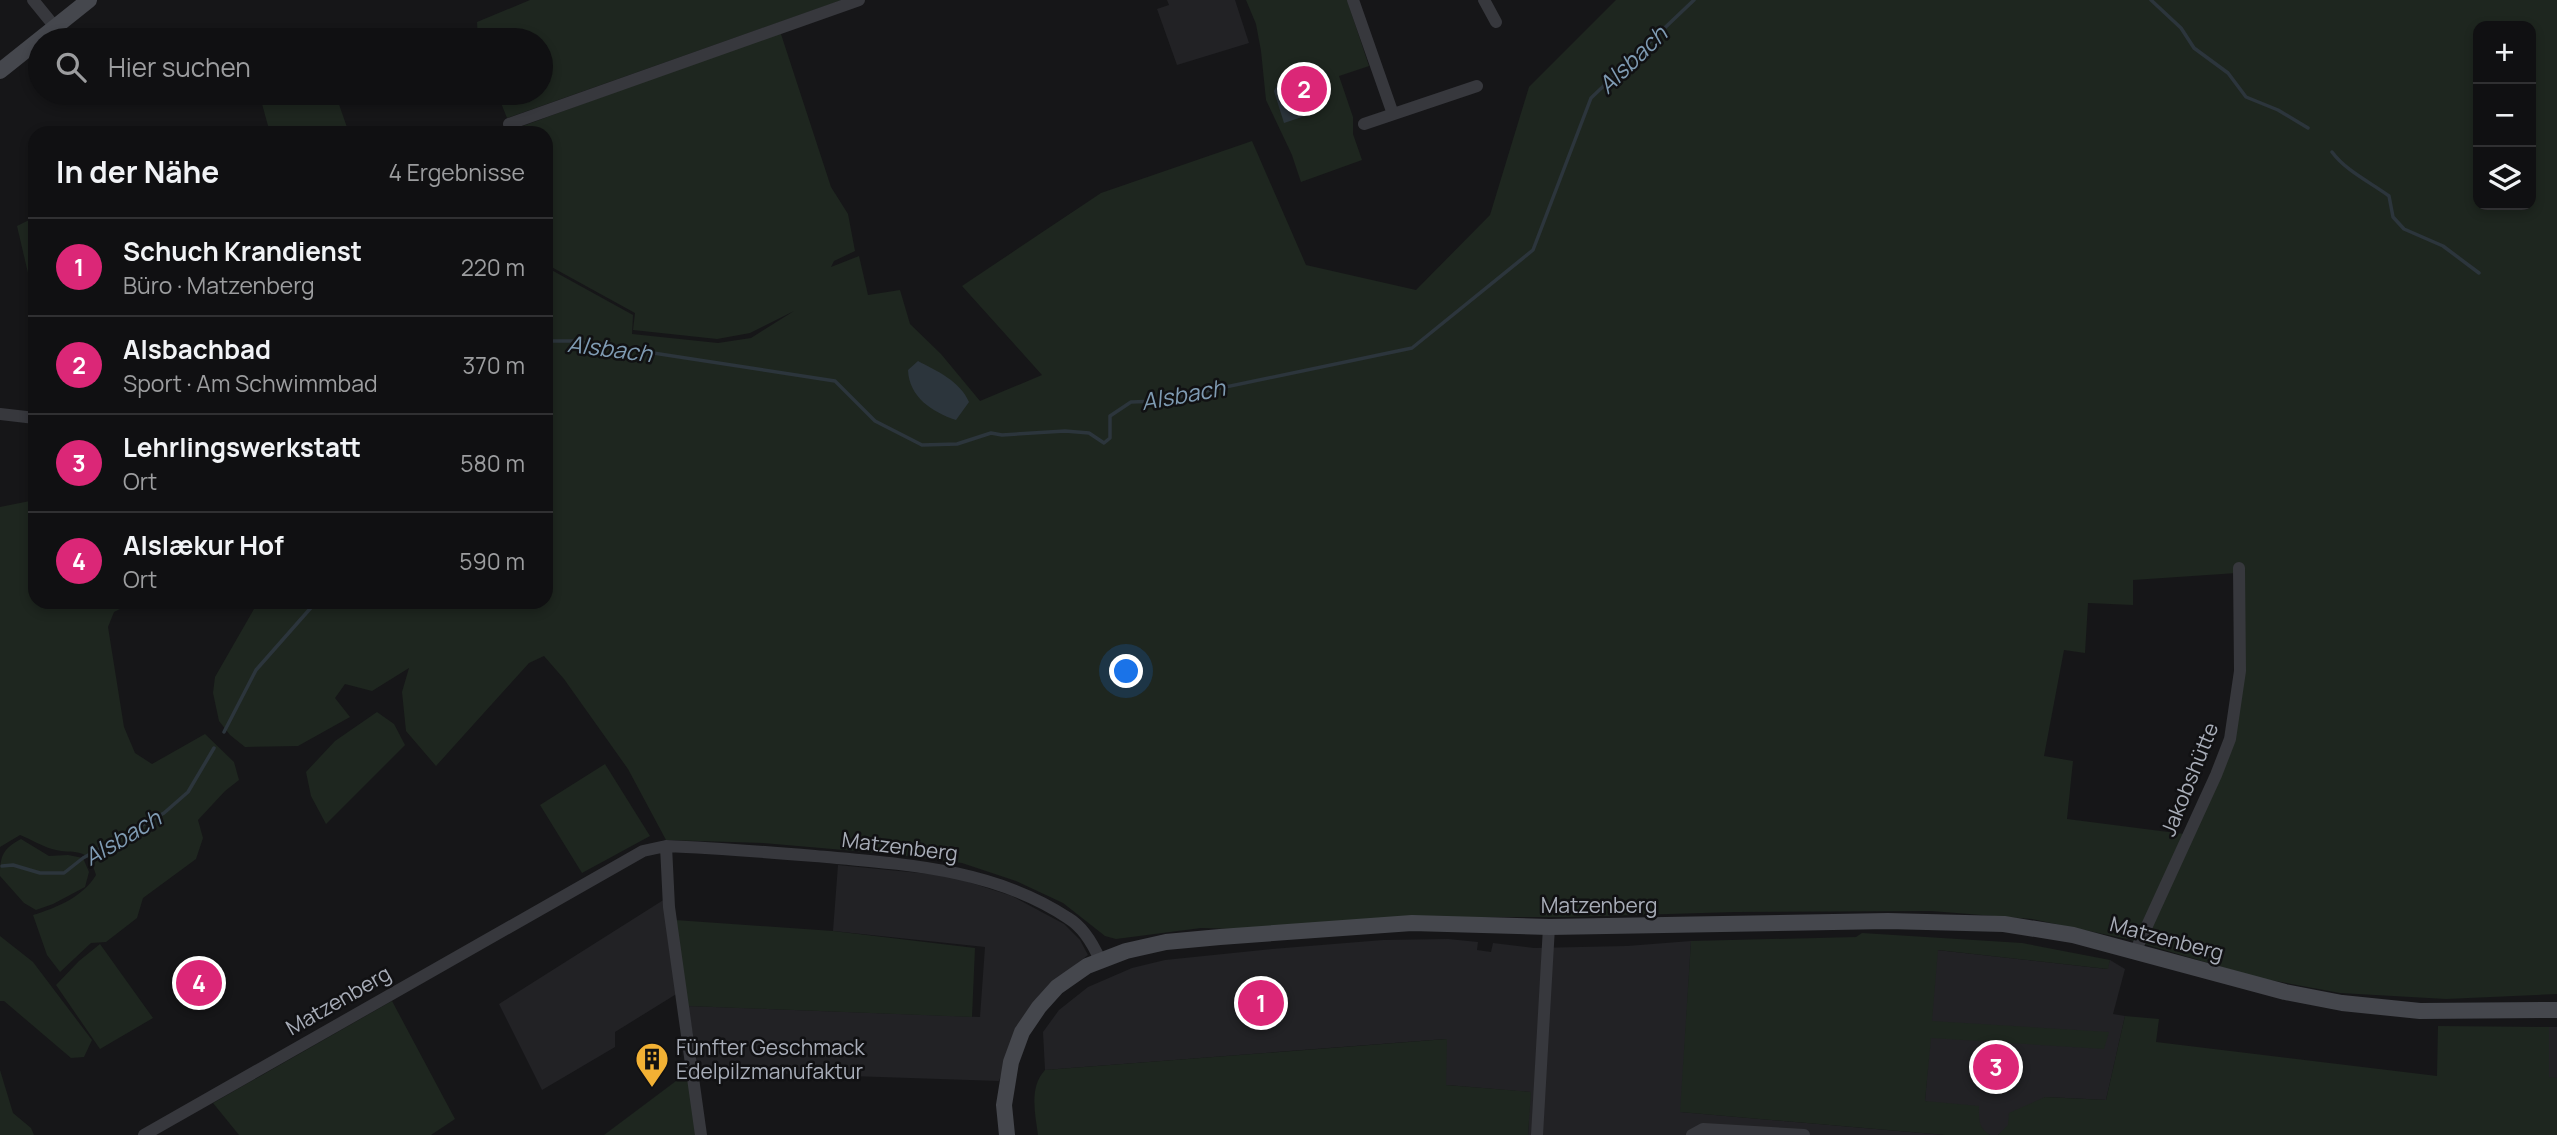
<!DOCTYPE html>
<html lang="de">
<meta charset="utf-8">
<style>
body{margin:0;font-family:Manrope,sans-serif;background:#1e1e20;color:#f1f3f6}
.controls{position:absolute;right:21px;top:21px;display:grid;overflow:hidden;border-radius:14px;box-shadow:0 4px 10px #0003}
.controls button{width:63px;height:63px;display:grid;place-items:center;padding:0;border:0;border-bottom:2px solid #303032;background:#101012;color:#f1f3f6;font:35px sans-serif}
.you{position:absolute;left:1127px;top:672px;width:24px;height:24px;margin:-18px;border:5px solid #fff;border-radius:50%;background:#1a73e8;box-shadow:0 0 0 10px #1a73e833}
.badge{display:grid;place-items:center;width:46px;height:46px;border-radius:50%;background:#db2777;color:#fff;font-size:23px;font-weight:700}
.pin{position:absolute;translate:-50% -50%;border:4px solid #fff;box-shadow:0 2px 7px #0006}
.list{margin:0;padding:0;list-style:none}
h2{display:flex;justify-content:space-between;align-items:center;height:91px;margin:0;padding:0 28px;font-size:30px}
h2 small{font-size:23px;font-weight:400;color:#9c9d9f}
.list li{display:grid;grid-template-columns:46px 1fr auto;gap:21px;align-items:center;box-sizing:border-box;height:98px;padding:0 28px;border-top:2px solid #303032}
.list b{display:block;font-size:26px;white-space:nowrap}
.list p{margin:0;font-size:23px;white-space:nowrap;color:#9c9d9f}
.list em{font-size:23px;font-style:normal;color:#9c9d9f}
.icon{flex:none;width:38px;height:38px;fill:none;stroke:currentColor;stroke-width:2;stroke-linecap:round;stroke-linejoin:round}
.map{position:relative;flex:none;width:2557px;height:1135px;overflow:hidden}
.search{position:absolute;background:#101012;box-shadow:0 4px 10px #0003;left:28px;top:28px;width:525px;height:77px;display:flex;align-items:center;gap:18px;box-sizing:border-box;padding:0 24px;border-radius:38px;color:#9c9d9f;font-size:26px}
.panel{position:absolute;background:#101012;box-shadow:0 4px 10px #0003;left:28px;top:126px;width:525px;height:483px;border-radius:21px}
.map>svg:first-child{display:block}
</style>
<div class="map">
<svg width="2557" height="1135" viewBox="0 0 2557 1135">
<rect width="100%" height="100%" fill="#161618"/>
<path fill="#222225" d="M1167,0H1235L1249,43L1177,65L1157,9L1169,5Z
M838,865L950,876L1012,896L1064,924L1080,940L1088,955L1056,980L1021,1021L999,1081L699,1071L688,1006L980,1017L985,947L833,931Z
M665,899L678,993L615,1032V1047L542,1090L499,1004Z
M1448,939L1478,942L1477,950L1491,952L1493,943L1534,948L1627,946L1691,941L1681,1112L1945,1135H1528L1530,1092L1446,1085V1039L1045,1070L1043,1032L1059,1010L1088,987L1132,968L1165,960L1272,949L1383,940Z
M1937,950L2107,969L2110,960L2125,969L2113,1014L2125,1016L2106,1100L2045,1097L1998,1135H1990L1983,1132L1979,1124L1925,1101Z
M2549,1027H2557V1078H2549Z"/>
<path fill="#1e261f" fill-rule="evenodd" d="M530,0H842L507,118L497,93H541V40H478L477,22Z
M1246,0H1347L1369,66L1339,76L1353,117V134L1362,160L1301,182L1292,155L1266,100L1261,51L1256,24Z
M1616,0H2557V994L2446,999L2340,993L2259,978L2127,939L2032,919L1931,911L1736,912L1569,917H1407L1236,929L1201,928L1116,939L1105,936L1063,903L1016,881L962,863L890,854L763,843L666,840L628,769L564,679L544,656L529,663L436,766L406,731L402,692L409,668L372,691L345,684L335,698L350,717L298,746L245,747L230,735L219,721L213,693L215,677L258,602H546V267L633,315L632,334L718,343L751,338L794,311L750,333L717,339L633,330L635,313L546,264V133H504L780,31L831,187L848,214L855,251L834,261L831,267L859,256L868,295L900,290L910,324L941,354L980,401L1042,375L962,286L1101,193L1252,141L1306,265L1416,290L1490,215L1529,87ZM2478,26H2531V205H2478ZM2237,573C2237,634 2240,697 2219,755C2209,782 2196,808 2184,834L2067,819L2073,761L2044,756L2064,650L2085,653L2088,603L2133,605V580Z
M259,93H335L349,133H270Z
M35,217V303L17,226Z
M35,500V602H134L114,612L108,627L124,727L135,753L152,764L205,734L234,762L239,780L225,791L198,820L203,838L196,859L143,898L137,918L106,942L91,943L60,972L47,955L33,915C56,908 83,897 96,875C87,843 74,856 52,849C41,846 31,839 20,835L0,847V507Z
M377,712L394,724L405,745L326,824L311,796L306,772L335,741Z
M605,764L650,836L582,873L540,805Z
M21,839L49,856L68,855L83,858L89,872L85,887L53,904L36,910L24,903L0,876C0,855 3,849 21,839Z
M675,920L833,931L975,948L972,1017L688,1006Z
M1862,933L2022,943L2110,960L2108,969L1938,950L1932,1021L2109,1032L2104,1049L1931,1038L1925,1101L1979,1106C1979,1119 1978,1128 1990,1135H1945L1680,1112L1691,941L1856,937Z
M0,936L33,962L92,1040L84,1057L71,1058L4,1001H0Z
M100,944L153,1018L100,1049L56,985L79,961Z
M392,1001L455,1119L431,1135H239L213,1103Z
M2125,1016L2159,1019L2156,1042L2437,1076L2438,1026L2549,1027V1077L2557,1078V1135H1998L2008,1125L2009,1113L2045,1097L2106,1100Z
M1447,1039L1446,1085L1531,1092L1528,1135H1038C1035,1113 1029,1087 1045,1070Z
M0,1070L13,1113L31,1128L34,1135H0Z
M688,1072L698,1135H604Z"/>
<path fill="#2c353c" d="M1304,72L1307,78L1297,82L1295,87L1305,116L1284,123L1274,91L1280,80Z
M918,361C937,371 960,381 969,402L956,420C932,412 909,397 908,370Z"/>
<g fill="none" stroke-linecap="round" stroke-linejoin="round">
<path stroke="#2c353c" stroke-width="3.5" d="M2151,0L2181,28L2194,48L2228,73L2246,97L2278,110L2308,128
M2332,152C2346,171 2370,182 2389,196L2393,217L2404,229L2443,246L2479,273
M546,341H575L835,381L875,421L922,445L957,444L991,433L1002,435L1065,431L1089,433L1104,443L1110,438V416L1131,402L1159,401L1412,348L1533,250L1591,98L1694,0
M224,732L256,670L316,602
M2,866L13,865L40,873H64L83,858L164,813L188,792L214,748"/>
<path stroke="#37383d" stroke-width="12" d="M33,0L55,27
M1353,0L1393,114
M1484,0L1496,22
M509,124L859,0
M1364,124L1477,86
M0,414L35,418
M666,846L669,907L701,1135
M2135,952L2216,775L2230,739L2240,671L2239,568
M144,1135L643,851L666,846C716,848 766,852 815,856C902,864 993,868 1068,918C1083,927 1093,944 1100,960
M1537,1135L1549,927
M1692,1135L1703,1129L1804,1135"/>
<path stroke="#45474d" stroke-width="16" d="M0,71L89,0
M1007,1135L1004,1105L1011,1062L1022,1032L1039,1007L1057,987L1087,966L1126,951L1166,942L1220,937L1412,923L1549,927L1888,921L2004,924L2073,935L2285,992L2342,1003L2420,1011L2557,1010"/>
</g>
<defs>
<symbol id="building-pin" viewBox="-11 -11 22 30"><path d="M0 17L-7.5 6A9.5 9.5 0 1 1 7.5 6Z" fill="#f2b134" stroke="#111113"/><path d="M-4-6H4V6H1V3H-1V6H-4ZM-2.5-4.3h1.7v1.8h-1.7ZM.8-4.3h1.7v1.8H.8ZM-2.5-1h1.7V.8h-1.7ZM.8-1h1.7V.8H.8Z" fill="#111"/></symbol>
</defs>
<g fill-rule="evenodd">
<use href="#building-pin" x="633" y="1040" width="38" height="52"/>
</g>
<g text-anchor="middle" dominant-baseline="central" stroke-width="5" stroke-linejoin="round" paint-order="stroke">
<g font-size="21" fill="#a8adb8" stroke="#111113">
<text transform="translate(2189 779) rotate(-68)">Jakobshütte</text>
<text transform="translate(900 846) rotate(7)">Matzenberg</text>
<text x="1599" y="905">Matzenberg</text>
<text transform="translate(2167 938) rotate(15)">Matzenberg</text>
<text transform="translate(338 1000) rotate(-30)">Matzenberg</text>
</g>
<g font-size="21" fill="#a8adb8" stroke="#111113" text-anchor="start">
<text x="676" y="1047">Fünfter Geschmack<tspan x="676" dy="24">Edelpilzmanufaktur</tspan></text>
</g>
<g font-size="23" font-style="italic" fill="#7f9bb3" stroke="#111113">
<text transform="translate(1632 59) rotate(-44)">Alsbach</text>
<text transform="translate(610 348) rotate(7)">Alsbach</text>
<text transform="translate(1183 394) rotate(-10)">Alsbach</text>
<text transform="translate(122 837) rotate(-31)">Alsbach</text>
</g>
</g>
</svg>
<div class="controls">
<button>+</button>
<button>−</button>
<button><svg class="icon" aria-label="layers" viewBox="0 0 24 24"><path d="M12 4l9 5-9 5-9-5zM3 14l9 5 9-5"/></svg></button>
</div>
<div class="you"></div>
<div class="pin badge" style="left:1261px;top:1003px">1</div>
<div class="pin badge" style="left:1304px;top:89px">2</div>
<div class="pin badge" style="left:1996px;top:1067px">3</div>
<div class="pin badge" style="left:199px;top:983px">4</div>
<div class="search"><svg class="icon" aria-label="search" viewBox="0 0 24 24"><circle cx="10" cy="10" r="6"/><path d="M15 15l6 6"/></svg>Hier suchen</div>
<section class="panel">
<h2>In der Nähe<small>4 Ergebnisse</small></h2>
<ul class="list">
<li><span class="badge">1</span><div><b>Schuch Krandienst</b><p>Büro · Matzenberg</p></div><em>220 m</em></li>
<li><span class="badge">2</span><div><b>Alsbachbad</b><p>Sport · Am Schwimmbad</p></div><em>370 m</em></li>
<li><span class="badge">3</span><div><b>Lehrlingswerkstatt</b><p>Ort</p></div><em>580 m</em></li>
<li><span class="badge">4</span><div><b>Alslækur Hof</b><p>Ort</p></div><em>590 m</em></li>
</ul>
</section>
</div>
